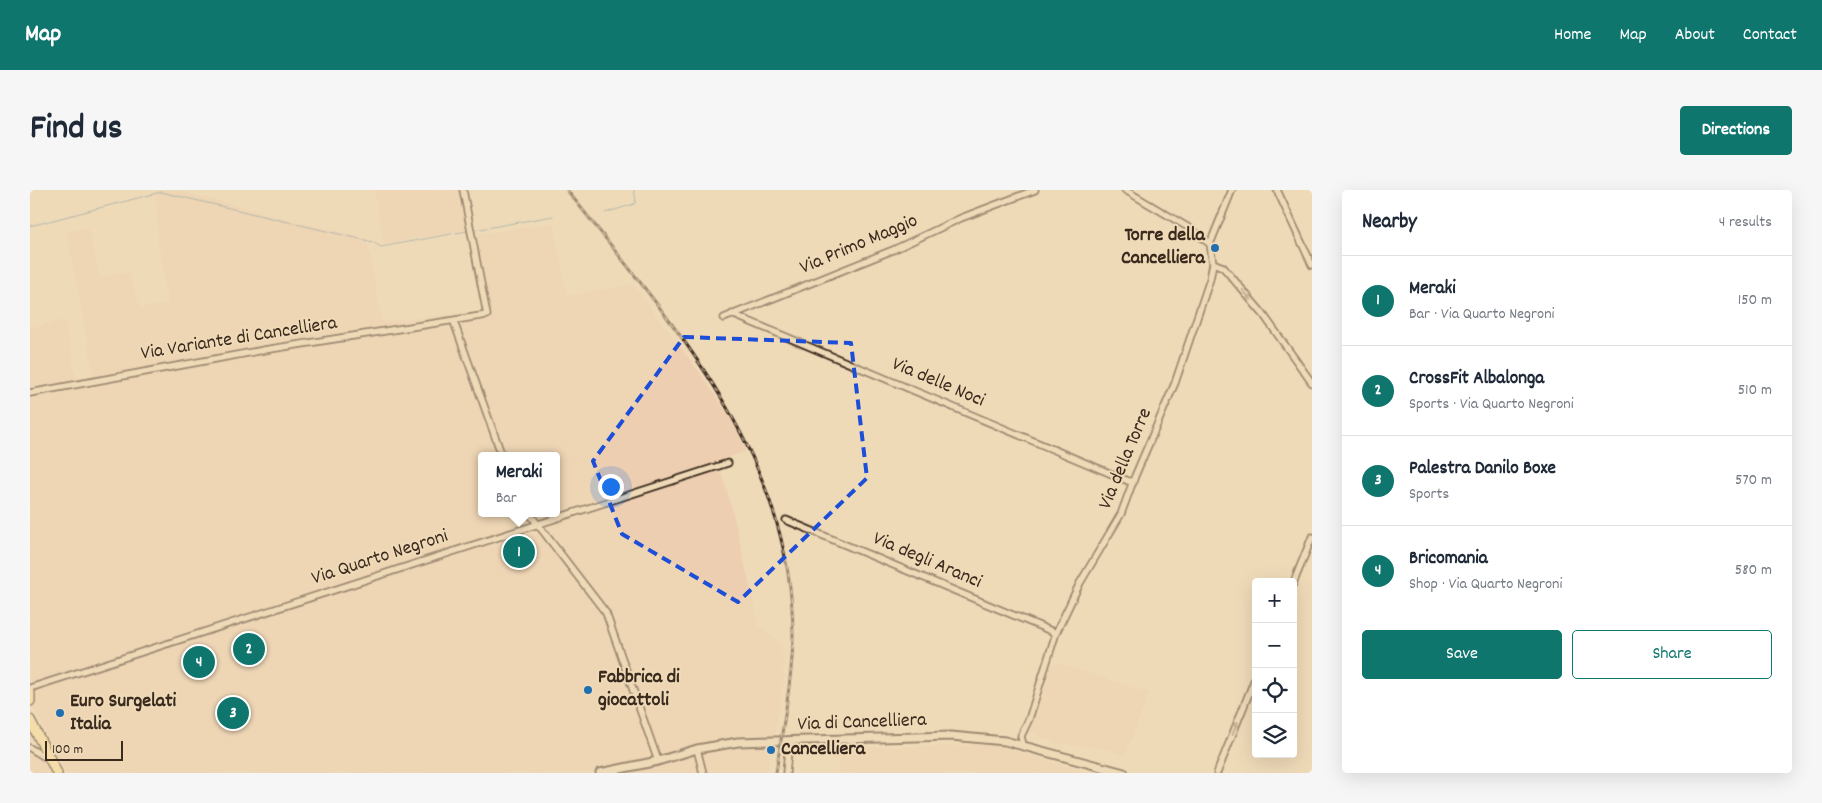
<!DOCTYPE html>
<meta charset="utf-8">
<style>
body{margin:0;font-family:Dekko,sans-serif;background:#f6f6f7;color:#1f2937}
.controls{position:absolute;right:15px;bottom:15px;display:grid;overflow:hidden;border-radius:5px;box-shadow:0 5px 20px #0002}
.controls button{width:45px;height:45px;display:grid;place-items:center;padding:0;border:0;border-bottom:1px solid #e0e1e3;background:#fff;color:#1f2937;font:25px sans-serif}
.scale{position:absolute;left:15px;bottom:12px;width:78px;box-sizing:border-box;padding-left:5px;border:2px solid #3b2a1e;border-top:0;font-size:14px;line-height:18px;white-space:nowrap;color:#3b2a1e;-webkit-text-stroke:4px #efdab8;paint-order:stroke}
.you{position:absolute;left:580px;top:296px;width:18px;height:18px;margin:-12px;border:4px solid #fff;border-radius:50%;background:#1a73e8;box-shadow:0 0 0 8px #1a73e833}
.badge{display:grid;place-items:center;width:32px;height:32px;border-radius:50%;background:#0f766e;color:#fff;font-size:16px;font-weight:700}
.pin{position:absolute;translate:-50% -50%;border:2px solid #fff;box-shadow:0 1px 5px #0006}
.popup{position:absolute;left:448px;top:262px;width:82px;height:65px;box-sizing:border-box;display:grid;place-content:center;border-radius:5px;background:#fff;filter:drop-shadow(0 1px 4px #0005);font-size:16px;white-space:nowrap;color:#747a83}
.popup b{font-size:19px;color:#1f2937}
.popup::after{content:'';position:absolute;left:50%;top:100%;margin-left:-10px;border:10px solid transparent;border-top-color:#fff}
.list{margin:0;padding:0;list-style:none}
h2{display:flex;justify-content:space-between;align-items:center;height:65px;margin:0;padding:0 20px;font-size:21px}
h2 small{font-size:16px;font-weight:400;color:#747a83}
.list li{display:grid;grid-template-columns:32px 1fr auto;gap:15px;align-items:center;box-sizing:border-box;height:90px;padding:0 20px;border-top:1px solid #e0e1e3}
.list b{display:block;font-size:19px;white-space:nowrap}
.list p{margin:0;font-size:16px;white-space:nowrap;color:#747a83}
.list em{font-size:16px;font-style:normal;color:#747a83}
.actions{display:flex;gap:10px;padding:15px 20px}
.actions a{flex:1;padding:11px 0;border:1px solid #0f766e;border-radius:5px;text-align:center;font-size:18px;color:#0f766e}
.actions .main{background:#0f766e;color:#fff}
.icon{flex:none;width:28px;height:28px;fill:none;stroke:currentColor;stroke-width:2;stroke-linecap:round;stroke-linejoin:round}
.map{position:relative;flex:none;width:1282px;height:583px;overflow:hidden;border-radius:5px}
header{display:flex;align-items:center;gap:30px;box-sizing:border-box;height:70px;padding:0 25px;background:#0f766e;color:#fff}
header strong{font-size:24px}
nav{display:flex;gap:28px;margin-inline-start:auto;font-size:18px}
.intro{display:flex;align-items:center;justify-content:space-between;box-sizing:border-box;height:120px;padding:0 30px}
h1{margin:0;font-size:35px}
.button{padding:12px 22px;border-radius:5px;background:#0f766e;color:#fff;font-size:18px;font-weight:700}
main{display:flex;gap:30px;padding:0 30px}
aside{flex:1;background:#fff;border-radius:5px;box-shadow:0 5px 20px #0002}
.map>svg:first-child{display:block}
</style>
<header>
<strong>Map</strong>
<nav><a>Home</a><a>Map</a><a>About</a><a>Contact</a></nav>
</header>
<div class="intro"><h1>Find us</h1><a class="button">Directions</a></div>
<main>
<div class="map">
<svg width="1282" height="583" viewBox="0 0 1282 583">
<rect width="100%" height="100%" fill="#efdab8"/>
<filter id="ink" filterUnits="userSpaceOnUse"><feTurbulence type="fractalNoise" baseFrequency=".02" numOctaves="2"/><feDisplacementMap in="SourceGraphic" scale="10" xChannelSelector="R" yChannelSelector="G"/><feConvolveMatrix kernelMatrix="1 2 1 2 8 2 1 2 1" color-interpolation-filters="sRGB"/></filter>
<g filter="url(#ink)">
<path fill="#edceb0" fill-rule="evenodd" d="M126,0H145L337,49L352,132L461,120L447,45L523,33L537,106L602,94L670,183L702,231L716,261L688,271L703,323L729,436L752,455L754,490L737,583H36L0,511V138L35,130L46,188L64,185L37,42L58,37L70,88L99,82L110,118L138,114L128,51ZM452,266H526V323H452Z
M344,0H430L438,39L354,54Z
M1024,472L1119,503L1095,566L1077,559L1024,553L999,541Z
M964,555L1060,583H807L810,558Z
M0,561L12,568L19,583H0Z"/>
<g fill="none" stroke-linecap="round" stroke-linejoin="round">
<path stroke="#6c8d9a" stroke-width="1" d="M575,23L604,14L606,10L604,0
M0,36L131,2L343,52L351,57L437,41
M445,40L523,26"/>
<defs>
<path id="minor" d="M1095,0L1161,39L1180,54
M1247,0L1282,75
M1183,73L1193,77L1233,124L1282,193
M702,124L1103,293
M694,128L863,60L931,28L1005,0
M424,132L472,266
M0,203L234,160L457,125L433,0
M499,323L576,423L628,571
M756,330L1026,443
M1263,394L1282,347
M0,498L698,273
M993,555L991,546L999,529L1026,443L1050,393L1091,324L1105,286L1145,193L1180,89L1183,73L1180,54L1202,0
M0,558L13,566
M667,559L673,583
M756,583L759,551
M1187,583L1226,486"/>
<path id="tertiary" d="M570,583L628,571L667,559L708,552L921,546L975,551L1094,583"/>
<path id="primary" d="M0,504V511
M0,530L27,583"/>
</defs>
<use href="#minor" stroke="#3b2a1e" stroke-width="9"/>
<use href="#tertiary" stroke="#3b2a1e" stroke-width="11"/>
<use href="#primary" stroke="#3b2a1e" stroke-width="12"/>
<use href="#minor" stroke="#efdab8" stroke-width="5.5"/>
<use href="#tertiary" stroke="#efdab8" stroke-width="7"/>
<use href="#primary" stroke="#fbdf96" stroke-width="9"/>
<defs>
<path id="rail" d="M537,0C643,135 764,265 763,448C762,493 752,539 746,583"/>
</defs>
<use href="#rail" stroke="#3b2a1e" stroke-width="3"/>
<use href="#rail" stroke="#efdab8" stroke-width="1" stroke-dasharray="4" stroke-linecap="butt"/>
</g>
<defs><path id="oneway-solid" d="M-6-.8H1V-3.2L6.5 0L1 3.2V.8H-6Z" transform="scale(1.25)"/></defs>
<g fill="#95826b">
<use href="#oneway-solid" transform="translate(1217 105) rotate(50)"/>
<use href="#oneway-solid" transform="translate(1205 538) rotate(-68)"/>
</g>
</g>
<path d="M0 0H1282V583H0ZM654,147L821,153L837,288L708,412L592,344L563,271Z" fill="#efdab8" fill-opacity=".55" fill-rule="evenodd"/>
<path fill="none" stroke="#1d4ed8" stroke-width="4" stroke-dasharray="10 6" stroke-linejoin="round" d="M654,147L821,153L837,288L708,412L592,344L563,271Z"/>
<g fill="#1f6fb2" stroke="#efdab8" stroke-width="2">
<circle cx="1185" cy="58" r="5"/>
<circle cx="558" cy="500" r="5"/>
<circle cx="30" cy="523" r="5"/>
<circle cx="741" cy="560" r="5"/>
</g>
<g text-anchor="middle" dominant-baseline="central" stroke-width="4" stroke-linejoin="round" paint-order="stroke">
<g font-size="20" font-weight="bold" fill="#3b2a1e" stroke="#efdab8" text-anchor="start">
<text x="1175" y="46" text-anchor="end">Torre della<tspan x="1175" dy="23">Cancelliera</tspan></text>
<text x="568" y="488">Fabbrica di<tspan x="568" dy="23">giocattoli</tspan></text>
<text x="40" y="512">Euro Surgelati<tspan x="40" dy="23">Italia</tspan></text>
<text x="751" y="560">Cancelliera</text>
</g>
<g font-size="20" fill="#3b2a1e" stroke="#efdab8">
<text transform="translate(829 55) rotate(-23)">Via Primo Maggio</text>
<text transform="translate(209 149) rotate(-9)">Via Variante di Cancelliera</text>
<text transform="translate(908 193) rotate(23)">Via delle Noci</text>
<text transform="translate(1096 269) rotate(-67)">Via della Torre</text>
<text transform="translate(350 368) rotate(-18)">Via Quarto Negroni</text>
<text transform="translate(897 371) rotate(23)">Via degli Aranci</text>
<text transform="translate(832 533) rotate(-2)">Via di Cancelliera</text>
</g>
</g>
</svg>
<div class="controls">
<button>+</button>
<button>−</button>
<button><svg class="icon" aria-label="locate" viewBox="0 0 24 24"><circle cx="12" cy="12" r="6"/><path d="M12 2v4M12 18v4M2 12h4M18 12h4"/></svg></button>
<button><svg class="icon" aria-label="layers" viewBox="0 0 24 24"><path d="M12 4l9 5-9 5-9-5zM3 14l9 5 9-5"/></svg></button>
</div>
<div class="scale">100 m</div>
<div class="you"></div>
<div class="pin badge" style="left:489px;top:362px">1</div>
<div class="popup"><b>Meraki</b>Bar</div>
<div class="pin badge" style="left:219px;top:459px">2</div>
<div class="pin badge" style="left:203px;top:523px">3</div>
<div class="pin badge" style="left:169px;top:472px">4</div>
</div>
<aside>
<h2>Nearby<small>4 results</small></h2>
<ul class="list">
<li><span class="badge">1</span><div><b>Meraki</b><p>Bar · Via Quarto Negroni</p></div><em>150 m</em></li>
<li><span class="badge">2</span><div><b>CrossFit Albalonga</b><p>Sports · Via Quarto Negroni</p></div><em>510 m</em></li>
<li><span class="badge">3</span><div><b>Palestra Danilo Boxe</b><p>Sports</p></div><em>570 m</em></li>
<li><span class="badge">4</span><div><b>Bricomania</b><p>Shop · Via Quarto Negroni</p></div><em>580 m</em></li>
</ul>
<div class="actions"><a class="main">Save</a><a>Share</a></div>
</aside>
</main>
